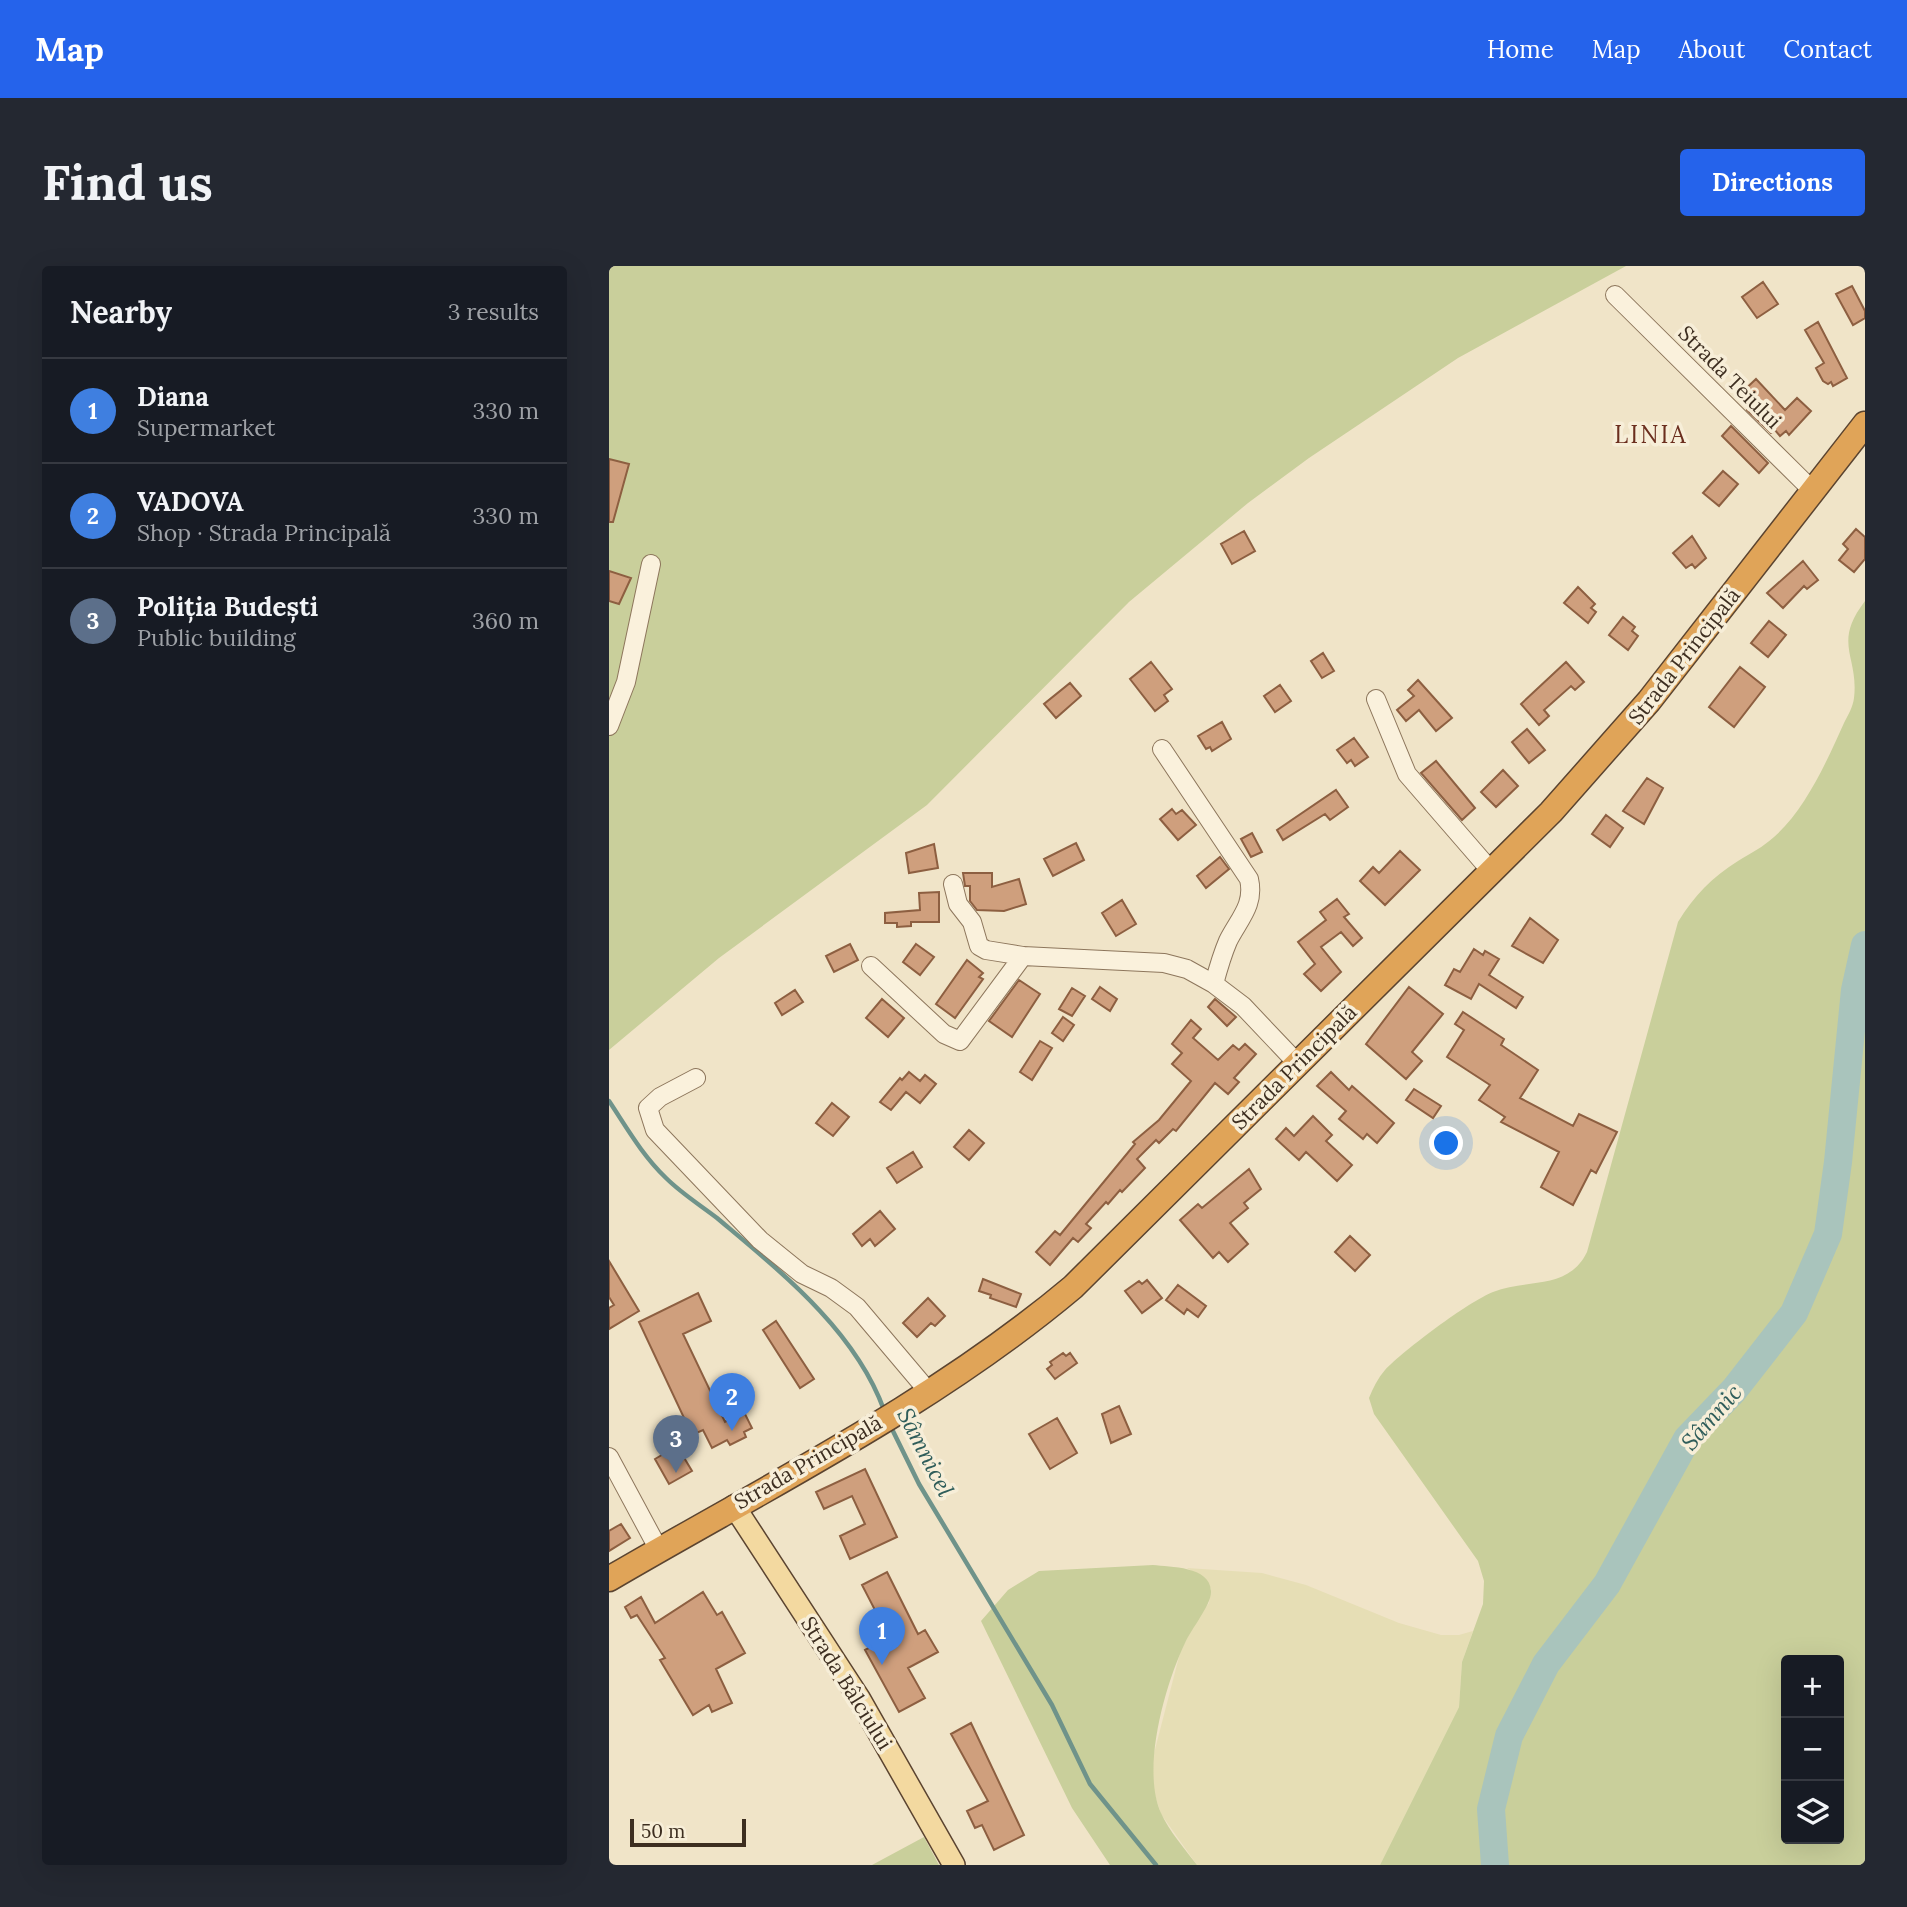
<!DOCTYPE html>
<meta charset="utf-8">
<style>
body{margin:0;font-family:Lora,serif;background:#242831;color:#f1f3f6}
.controls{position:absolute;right:21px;bottom:21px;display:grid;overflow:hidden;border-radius:7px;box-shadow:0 7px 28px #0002}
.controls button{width:63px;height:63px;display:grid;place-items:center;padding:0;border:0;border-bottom:2px solid #363941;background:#171b24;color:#f1f3f6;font:35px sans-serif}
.scale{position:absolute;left:21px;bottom:18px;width:116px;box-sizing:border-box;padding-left:7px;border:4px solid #3d2e20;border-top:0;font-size:19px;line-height:24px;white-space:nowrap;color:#3d2e20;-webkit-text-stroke:5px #f7eed8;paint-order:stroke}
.you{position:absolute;left:838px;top:878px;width:24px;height:24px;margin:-18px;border:5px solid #fff;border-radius:50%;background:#1a73e8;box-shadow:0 0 0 10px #1a73e833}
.badge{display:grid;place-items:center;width:46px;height:46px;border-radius:50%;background:#2563eb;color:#fff;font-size:23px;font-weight:700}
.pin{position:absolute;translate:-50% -58px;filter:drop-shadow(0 2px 4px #0008)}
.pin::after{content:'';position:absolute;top:37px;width:24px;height:21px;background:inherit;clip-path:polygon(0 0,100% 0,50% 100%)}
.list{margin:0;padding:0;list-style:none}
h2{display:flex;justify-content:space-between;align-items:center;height:91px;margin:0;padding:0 28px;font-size:30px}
h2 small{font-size:23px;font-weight:400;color:#9ea1a6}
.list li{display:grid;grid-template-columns:46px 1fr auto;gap:21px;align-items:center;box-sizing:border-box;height:105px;padding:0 28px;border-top:2px solid #363941}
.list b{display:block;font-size:26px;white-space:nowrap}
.list p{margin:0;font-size:23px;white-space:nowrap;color:#9ea1a6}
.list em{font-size:23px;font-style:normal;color:#9ea1a6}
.icon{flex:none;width:38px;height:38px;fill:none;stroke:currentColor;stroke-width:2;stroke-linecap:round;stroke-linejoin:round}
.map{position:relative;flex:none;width:1256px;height:1599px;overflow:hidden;border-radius:7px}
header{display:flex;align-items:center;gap:42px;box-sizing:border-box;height:98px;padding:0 35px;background:#2563eb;color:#fff}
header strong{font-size:33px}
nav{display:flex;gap:38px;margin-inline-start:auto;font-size:24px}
.intro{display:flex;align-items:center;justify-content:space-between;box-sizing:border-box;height:168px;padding:0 42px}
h1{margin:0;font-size:49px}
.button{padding:18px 32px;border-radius:7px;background:#2563eb;color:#fff;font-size:24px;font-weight:700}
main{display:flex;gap:42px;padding:0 42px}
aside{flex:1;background:#171b24;border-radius:7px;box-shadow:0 7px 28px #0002}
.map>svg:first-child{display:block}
</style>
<header>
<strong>Map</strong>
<nav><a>Home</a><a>Map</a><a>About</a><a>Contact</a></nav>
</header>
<div class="intro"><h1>Find us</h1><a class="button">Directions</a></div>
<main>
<aside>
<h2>Nearby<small>3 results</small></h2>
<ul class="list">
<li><span class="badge" style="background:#3f7fe0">1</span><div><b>Diana</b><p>Supermarket</p></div><em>330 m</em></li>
<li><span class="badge" style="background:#3f7fe0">2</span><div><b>VADOVA</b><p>Shop · Strada Principală</p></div><em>330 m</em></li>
<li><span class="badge" style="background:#5c6f8a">3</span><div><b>Poliția Budești</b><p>Public building</p></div><em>360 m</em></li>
</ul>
</aside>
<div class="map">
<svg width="1256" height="1599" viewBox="0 0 1256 1599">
<rect width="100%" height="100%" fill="#f0e4c8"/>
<path fill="#e6deb5" d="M578,1302L653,1307L697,1319L790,1357L832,1369H850L864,1365L853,1396L850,1441L771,1599H588L552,1548L543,1520V1495L571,1387L586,1355L600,1337L602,1323L597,1314Z"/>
<path fill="#c9cf9b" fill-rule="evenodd" d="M0,0H1017L849,92L700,192L639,237L520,336L318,539L110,692L0,784Z
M1256,335V1599H771L850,1441L853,1396L874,1338L875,1315L869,1295L765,1148L760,1132C764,1122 769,1112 776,1104C795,1084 859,1036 884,1026C918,1012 959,1025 978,986L1069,656C1085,630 1103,611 1129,595C1142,587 1154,581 1165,571C1196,544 1218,495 1235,457C1239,449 1244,441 1245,432C1250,390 1223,378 1256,335ZM1177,1394H1230V1573H1177Z
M544,1299C561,1301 601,1300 602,1325C603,1338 582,1363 576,1377C556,1419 532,1503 552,1547C560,1565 576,1583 588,1599H501L463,1542L372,1355L399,1324L430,1305Z
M315,1571L330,1599H263Z"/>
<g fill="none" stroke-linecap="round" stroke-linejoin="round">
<path stroke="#6f938a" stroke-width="4.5" d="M0,835C18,862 33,889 57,912C72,927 91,939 108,952C172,1006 246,1064 275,1144
M281,1159L310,1218L443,1439L481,1518L547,1599"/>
<path stroke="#a9c4bc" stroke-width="28" d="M886,1599L882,1543L900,1470L937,1398L998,1318L1078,1173L1125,1124L1185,1047L1219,968L1229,896L1246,724L1256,679"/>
</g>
<path fill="#cf9f7d" stroke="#8d5f41" stroke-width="2" d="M1154,16L1169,38L1148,52L1133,31Z
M1243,20L1256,45V52L1244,59L1227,28Z
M1209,56L1238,112L1224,120L1222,116L1219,118L1214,115L1207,102L1215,97L1196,64Z
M1147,113L1176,144L1188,132L1202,145L1180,169L1177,165L1171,170L1166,164L1162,167L1138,144L1140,142L1129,130Z
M1122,160L1159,197L1150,207L1113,170Z
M0,193L20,198L4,256H0Z
M1114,205L1129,218L1110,240L1094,227Z
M1247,263L1256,271V293L1245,306L1230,294L1239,283L1234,278Z
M635,265L646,285L623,298L612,278Z
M1083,270L1097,292L1086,302L1083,298L1077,302L1064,287Z
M1194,295L1209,314L1198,323L1195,320L1174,342L1158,327Z
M0,305L22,312L10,338L0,335Z
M969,321L986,338L982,342L987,346L979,357L955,337Z
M1014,351L1026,361L1023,365L1029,370L1019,384L1000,369Z
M1160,355L1177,369L1159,391L1142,377Z
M714,387L725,405L713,412L702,395Z
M542,396L563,423L555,429L559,435L546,445L521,413Z
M957,396L975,416L966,424L962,420L935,444L940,450L930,459L912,438Z
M1131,401L1156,421L1125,461L1100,441Z
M809,414L843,452L827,465L810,444L797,455L788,444L805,430L799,424Z
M461,417L472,430L447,452L435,438Z
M671,419L682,435L666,446L655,430Z
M613,456L622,473L603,485L601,481L597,483L589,470Z
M918,463L936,484L920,497L903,476Z
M745,472L759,491L746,500L742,494L738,497L728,484Z
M827,495L866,542L853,554L812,507Z
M894,504L909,520L887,541L872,526Z
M1038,512L1054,522L1035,558L1014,545Z
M727,524L739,541L721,554L716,548L674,574L668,564Z
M563,543L567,548L573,544L587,559L569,574L551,553Z
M997,549L1014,562L1001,581L983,568Z
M643,567L653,586L642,591L632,573Z
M467,577L475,594L444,610L435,593Z
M325,578L329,602L300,607L297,587Z
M791,585L811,604L776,639L751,615L764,601L770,607Z
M611,591L620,603L597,622L588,610Z
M354,607H383V621L410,613L417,638L395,645L368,644L361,635V620H356Z
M330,626V656H302V660L288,661V657H276V647L311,644L310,627Z
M728,633L740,648L735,651L753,672L744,680L732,666L712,681L732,706L712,725L695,708L706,698L689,676L717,654L711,646Z
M513,634L527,658L507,670L493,647Z
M921,652L949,674L934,697L903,680Z
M241,678L249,694L225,706L217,690Z
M307,678L325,691L311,709L294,696Z
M865,683L874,689L876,685L890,693L880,709L914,731L907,742L870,718L862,733L836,719L845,703L851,706Z
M358,694L374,707L370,711L374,713L346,752L327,738Z
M410,714L431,728L403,771L380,755Z
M491,721L508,733L501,745L483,733Z
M800,721L834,748L803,786L813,795L797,813L757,778Z
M463,722L476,730L463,750L450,743Z
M186,724L194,736L173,749L166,737Z
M273,733L295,752L279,771L257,752Z
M606,733L627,751L618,760L599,741Z
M854,746L895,773L892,779L929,804L911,832L964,860L970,848L1008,866L987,907L982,904L964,939L932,921L950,886L892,856L896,851L870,834L881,819L838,791L855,764L846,758Z
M454,751L465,759L454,775L443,767Z
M582,754L592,763L584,772L609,794L624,779L630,784L636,778L647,788L625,812L630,816L619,828L606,817L567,865L564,863L550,877L547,874L528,893L536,902L513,926L511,924L499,938L497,936L477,958L482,962L469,976L464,972L441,999L427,986L446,965L451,969L526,878L524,876L550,854L582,815L563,798L573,787L563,778Z
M431,775L443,782L423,814L411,806Z
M300,806L311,815L316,809L327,818L311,837L297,826L282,844L271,836L291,812L293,814Z
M722,806L740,824L743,820L785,857L768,877L758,868L754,873L730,853L737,845L708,820Z
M805,823L832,840L824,852L797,834Z
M223,837L240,851L224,870L207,857Z
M704,850L723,869L717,875L743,899L728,915L697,886L690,894L667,873L677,862L685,870Z
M360,864L375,877L360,894L345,881Z
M304,886L313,901L288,917L278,902Z
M640,903L652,923L635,937L639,942L621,957L639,978L619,996L610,986L604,992L571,954L589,938L593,942Z
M271,945L286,963L266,980L261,973L253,980L244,968Z
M741,970L761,989L746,1005L726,986Z
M0,995L30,1045L0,1063V1042L5,1039L0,1031Z
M374,1013L412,1028L407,1041L381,1032L382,1029L370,1025Z
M538,1014L553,1032L533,1047L516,1025L530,1015L533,1018Z
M569,1019L597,1040L589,1051L578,1043L575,1048L557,1034Z
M89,1027L102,1055L74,1068L116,1156L135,1146L143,1162L135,1166L137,1171L121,1179L118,1174L103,1182L94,1164L83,1169L30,1056Z
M319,1032L336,1050L326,1060L322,1057L308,1071L294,1057Z
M167,1055L205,1113L191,1122L154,1064Z
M454,1087L457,1090L461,1087L468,1097L446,1113L438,1103L443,1099L441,1096Z
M510,1140L522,1168L502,1177L493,1148Z
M448,1152L468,1187L441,1203L420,1168Z
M68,1180L83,1205L60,1218L46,1193Z
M256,1203L288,1271L241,1293L231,1270L256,1258L243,1230L215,1243L207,1226Z
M12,1258L21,1272L0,1285V1265Z
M278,1306L309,1368L316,1364L329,1386L299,1402L316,1432L290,1446L256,1384L280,1371L253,1319Z
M94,1326L108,1349L113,1346L136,1387L107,1403L123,1437L103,1446L100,1439L84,1449L51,1394L56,1392L28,1349L22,1352L16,1341L32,1331L46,1357Z
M362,1457L415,1569L385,1584L373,1559L366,1562L358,1545L379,1535L342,1468Z"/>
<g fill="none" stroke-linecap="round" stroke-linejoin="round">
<defs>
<path id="minor" d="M1006,29L1204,225
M767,433L798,508L882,605
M0,460L17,416L42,298
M553,483L640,613C646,639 630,653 619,675C613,689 609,703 605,718
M344,618L349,638L363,656L370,680L377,684L414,690
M262,700L335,768L351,775L414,690L555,697L578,703L605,718L634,740L689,798
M87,812L51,831L39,842L46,864L151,974L193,1008L222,1022L248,1041L319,1125
M0,1191L50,1284"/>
<path id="major" d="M125,1240L250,1432L345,1599"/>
<path id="highway" d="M0,1313C157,1221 325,1138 464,1021L942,546L1040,435L1256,158"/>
</defs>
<use href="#minor" stroke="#8d765c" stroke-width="20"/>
<use href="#major" stroke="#5b4430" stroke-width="24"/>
<use href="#highway" stroke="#5b4430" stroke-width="27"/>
<use href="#minor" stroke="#faf1dc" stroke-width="18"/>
<use href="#major" stroke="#f3d9a0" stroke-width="21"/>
<use href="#highway" stroke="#e0a458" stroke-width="24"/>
</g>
<g text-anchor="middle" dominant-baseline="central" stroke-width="7" stroke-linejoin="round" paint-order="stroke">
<g font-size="21" fill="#3d2e20" stroke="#f7eed8">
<text transform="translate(1121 111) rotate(45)">Strada Teiului</text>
<text transform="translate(1075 390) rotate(-52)">Strada Principală</text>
<text transform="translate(685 801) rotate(-45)">Strada Principală</text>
<text transform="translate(199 1196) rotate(-30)">Strada Principală</text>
<text transform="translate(238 1417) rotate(58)">Strada Bâlciului</text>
</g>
<g font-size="23" font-style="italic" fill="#2f5d5a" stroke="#f7eed8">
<text transform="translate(1102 1151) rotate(-49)">Sâmnic</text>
<text transform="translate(317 1186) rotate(63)">Sâmnicel</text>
</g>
<g font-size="24" letter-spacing="2" fill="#6b2e1e" stroke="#f7eed8">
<text x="1042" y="168">LINIA</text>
</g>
</g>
</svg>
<div class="controls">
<button>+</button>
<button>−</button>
<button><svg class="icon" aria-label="layers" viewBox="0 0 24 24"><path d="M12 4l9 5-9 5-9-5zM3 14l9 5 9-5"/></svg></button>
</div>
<div class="scale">50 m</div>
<div class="you"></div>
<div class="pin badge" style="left:273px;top:1399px;background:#3f7fe0">1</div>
<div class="pin badge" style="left:123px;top:1165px;background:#3f7fe0">2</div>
<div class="pin badge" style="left:67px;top:1207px;background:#5c6f8a">3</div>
</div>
</main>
